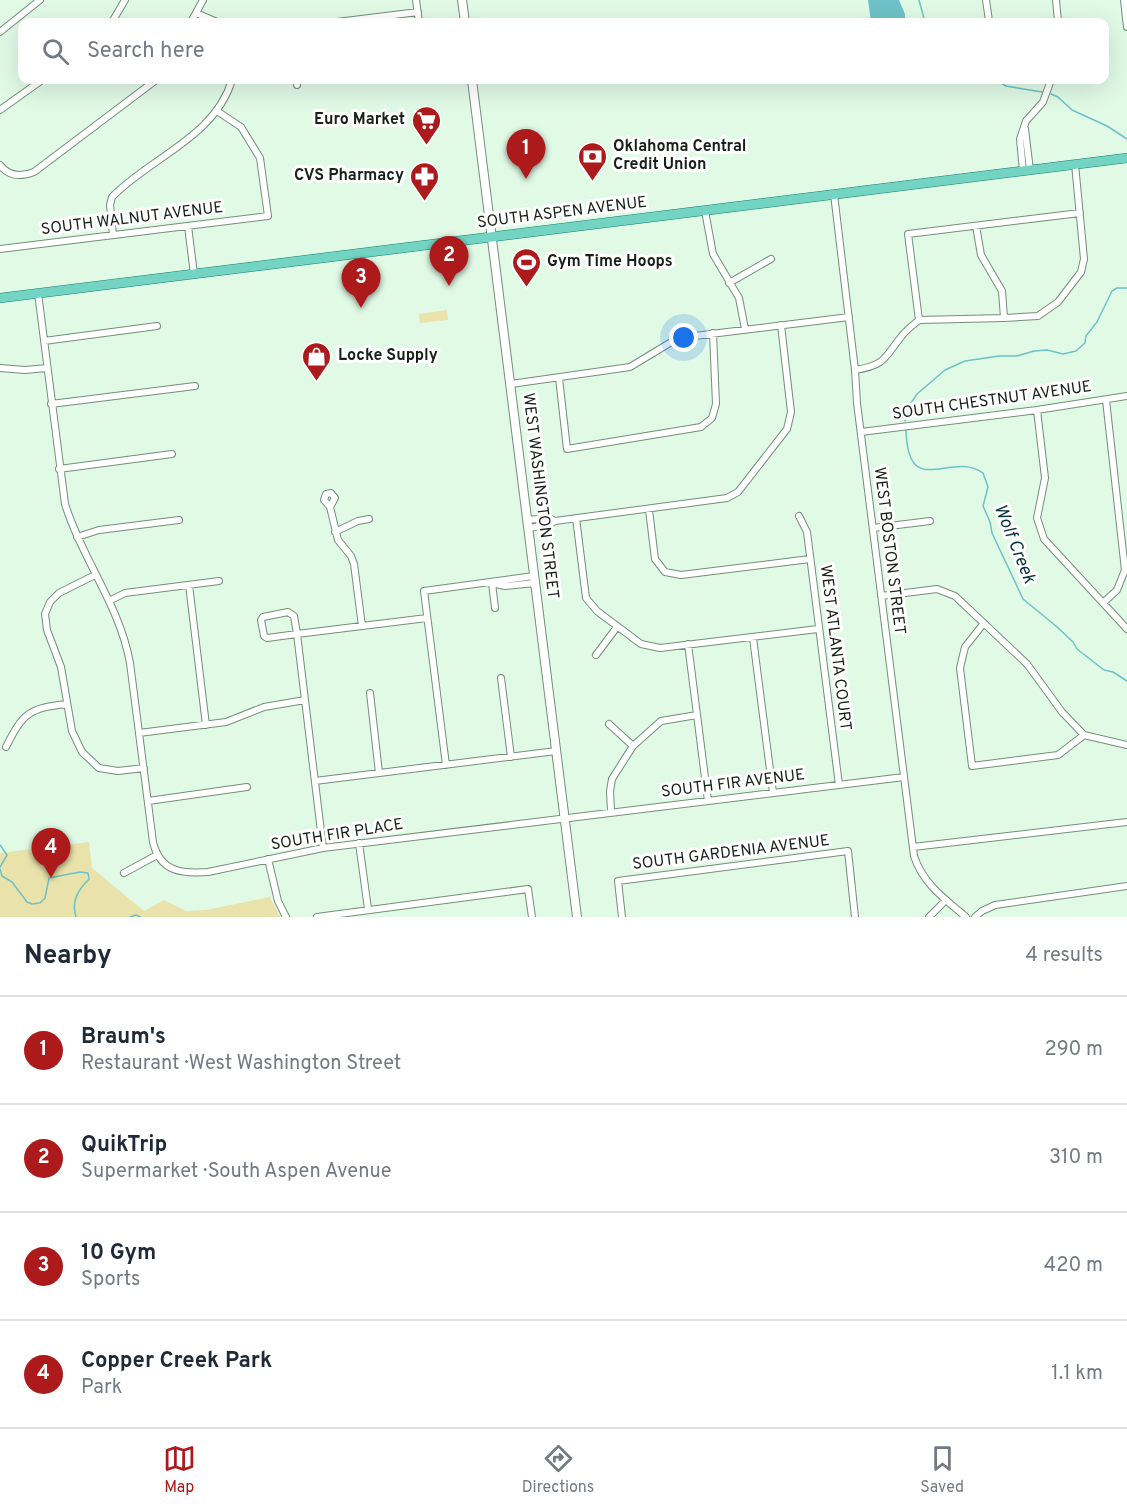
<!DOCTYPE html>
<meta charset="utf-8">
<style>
body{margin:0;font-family:Overpass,sans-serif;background:#f2f2f3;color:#1f2937}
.you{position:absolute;left:684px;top:338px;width:21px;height:21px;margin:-15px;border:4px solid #fff;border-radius:50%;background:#1a73e8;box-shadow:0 0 0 9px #1a73e833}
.badge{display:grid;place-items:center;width:39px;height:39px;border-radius:50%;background:#ac1a1c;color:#fff;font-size:20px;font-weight:700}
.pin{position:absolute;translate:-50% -50px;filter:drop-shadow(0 2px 3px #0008)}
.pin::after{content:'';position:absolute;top:32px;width:21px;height:18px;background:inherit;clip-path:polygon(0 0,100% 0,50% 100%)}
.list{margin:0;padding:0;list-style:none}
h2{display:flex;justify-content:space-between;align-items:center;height:78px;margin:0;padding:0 24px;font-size:26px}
h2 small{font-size:20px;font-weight:400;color:#747a83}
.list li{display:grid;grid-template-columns:39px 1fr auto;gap:18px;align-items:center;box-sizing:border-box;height:108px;padding:0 24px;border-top:2px solid #e0e1e3}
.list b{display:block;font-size:22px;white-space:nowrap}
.list p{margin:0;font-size:20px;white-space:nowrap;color:#747a83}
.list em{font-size:20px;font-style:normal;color:#747a83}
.icon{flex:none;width:33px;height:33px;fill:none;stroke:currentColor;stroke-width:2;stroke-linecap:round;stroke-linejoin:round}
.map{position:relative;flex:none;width:1127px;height:917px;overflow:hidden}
.search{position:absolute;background:#fff;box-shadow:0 6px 24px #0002;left:18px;right:18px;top:18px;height:66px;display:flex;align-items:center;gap:15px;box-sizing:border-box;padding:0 21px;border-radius:12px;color:#747a83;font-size:22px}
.sheet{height:510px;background:#fff}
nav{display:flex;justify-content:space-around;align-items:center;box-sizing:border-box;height:84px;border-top:2px solid #e0e1e3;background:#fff;font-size:16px;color:#747a83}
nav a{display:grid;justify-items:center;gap:3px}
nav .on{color:#ac1a1c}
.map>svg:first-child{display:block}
</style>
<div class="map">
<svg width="1127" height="917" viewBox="0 0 1127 917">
<rect width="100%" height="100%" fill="#e0fae6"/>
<path fill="#e9e3ab" d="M447,310L448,320L420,323L419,314Z
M89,842L92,868L144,911L164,900L186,911L206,910L270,897L280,917H0V853Z"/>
<path fill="#6ec1c8" d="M868,0H899L905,14V22H871Z"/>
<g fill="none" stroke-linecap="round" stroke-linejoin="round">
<path stroke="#6ec1c8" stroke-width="1.5" d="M919,0L925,22
M996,80L1006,86L1042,92
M1051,94L1058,97L1072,110L1107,126L1127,139
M905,421L907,409L917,394L945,370L965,361L999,356H1017L1034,351L1047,350L1063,354L1076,351L1085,343L1086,336L1097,322L1112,291L1117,288H1127
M906,430C908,501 950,450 983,473L988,487L983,506L990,522L992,533L1023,599L1056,626L1073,642L1077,649L1104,670L1113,672L1127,681
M0,845L7,855L0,867
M0,869L2,876L12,882L27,902L32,904L40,903L45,898L49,878L80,872L88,873L89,879C78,890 71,901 76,917
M130,917L136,915L140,917"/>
<defs>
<path id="minor" d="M416,0L419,22
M986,0L989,21
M1056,0L1058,22
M1124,0L1127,27
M196,13L217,22
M112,22L125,0
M191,22L203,0
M337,22L418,12
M0,32L40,0
M296,80L297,85
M0,110L42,80
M1025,129L1030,170
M0,165C9,177 21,177 34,172L156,80
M1023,171L1020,139L1026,121L1043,102L1051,80
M834,194L855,370L857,403L914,856C923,884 945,899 966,917
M705,211L713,254L739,298L745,329
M188,226L194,274
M976,226L981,255L1002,291L1004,318
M113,235L110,205L112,197C151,157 215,137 232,80
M0,249L268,216L260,158L241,127L217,111
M729,283L771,259
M38,293L65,504C82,559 120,606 130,663L153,842C160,872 182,874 208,872L323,848L904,777
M919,320L908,234L1080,213
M44,341L157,326
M0,368L25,370L47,368
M855,370C886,365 884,358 901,337C906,330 913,325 919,320L1004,318L1038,316L1058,302L1081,272L1084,259L1075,164
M559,378L567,449L701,427L712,418L716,404L713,333
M511,384L630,367L678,338L849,317
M51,404L195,386
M1037,410L1045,478L1037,518L1044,539L1127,629
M861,432L1037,410L1127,396
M59,469L172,454
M330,507L335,498L331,493L326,494L324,500L330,507L338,540L351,556L354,564L362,626
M649,510L655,559L665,572L681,575L810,559
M799,516L807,532L839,785
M576,518L586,598L597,611L641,644L660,648L818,629
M527,520L549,518L555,521
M528,528L549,525L555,521L727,498L738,492L787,429L791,412L781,325
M873,528L930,521
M335,532L358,521L369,519
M77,537L99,530L179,520
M95,575L59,593L50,602L45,614L47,630L61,667L72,731L82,752L99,768L118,771L144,768
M492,583L495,608
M496,584L505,586L535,583
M189,585L206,725
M881,596L937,589L955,596L1027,664L1062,712L1084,735L1127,745
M109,601L125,593L219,581
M1103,603L1117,590L1125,570L1106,400
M288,612L294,616L297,634L267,638L264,636L261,620L263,617Z
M984,623L965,647L960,668L972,766L1058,755L1084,735
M753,638L773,793
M688,644L708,801
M596,655L617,627
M501,678L511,757
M370,693L379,773
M609,724L633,746
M139,733L226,722L264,707L305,700
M6,747C23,713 29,708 67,704
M446,765L424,591L534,576
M315,781L556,751
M148,801L247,787
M611,811L610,791L612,779L633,746L661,721L697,715
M359,843L368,909
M913,847L1127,822
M323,848L297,634L427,618
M268,859L278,901L286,917
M124,873L157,855
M317,917L528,889L532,917
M622,917L618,881L848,851L855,917
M929,917L946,900
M975,917L982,911L995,905L1127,886"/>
<path id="secondary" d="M462,0L465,22
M472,80L577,917"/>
<path id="primary" d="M0,298L1127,158"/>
</defs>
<use href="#minor" stroke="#758e7b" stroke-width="8"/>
<use href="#secondary" stroke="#758e7b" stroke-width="10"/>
<use href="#primary" stroke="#16826f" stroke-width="10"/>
<use href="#minor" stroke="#fff" stroke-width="6"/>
<use href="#secondary" stroke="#fff" stroke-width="8"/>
<use href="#primary" stroke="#73d4c4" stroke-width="9"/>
</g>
<defs>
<symbol id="supermarket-pin" viewBox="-11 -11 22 30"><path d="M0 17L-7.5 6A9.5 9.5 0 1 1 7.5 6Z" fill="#ac1a1c" stroke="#fff"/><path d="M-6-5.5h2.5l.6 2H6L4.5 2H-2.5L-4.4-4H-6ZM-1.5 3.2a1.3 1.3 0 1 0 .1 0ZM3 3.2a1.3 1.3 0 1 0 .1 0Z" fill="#fff"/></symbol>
<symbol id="bank-pin" viewBox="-11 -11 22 30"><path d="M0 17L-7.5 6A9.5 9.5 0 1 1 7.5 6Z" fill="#ac1a1c" stroke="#fff"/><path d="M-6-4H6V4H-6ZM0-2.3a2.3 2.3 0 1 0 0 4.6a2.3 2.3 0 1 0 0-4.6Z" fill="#fff"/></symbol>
<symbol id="pharmacy-pin" viewBox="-11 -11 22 30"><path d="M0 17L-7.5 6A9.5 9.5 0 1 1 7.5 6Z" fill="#ac1a1c" stroke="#fff"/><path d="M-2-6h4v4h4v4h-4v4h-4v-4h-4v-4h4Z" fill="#fff"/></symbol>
<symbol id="stadium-pin" viewBox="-11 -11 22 30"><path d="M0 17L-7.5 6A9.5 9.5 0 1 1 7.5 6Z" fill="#ac1a1c" stroke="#fff"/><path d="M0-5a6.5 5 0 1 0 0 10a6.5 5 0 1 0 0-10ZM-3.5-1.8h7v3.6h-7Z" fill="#fff"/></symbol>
<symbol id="shop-pin" viewBox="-11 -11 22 30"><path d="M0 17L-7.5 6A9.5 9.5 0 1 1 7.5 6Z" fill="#ac1a1c" stroke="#fff"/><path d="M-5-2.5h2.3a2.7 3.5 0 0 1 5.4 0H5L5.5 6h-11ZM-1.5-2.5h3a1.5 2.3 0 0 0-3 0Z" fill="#fff"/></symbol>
</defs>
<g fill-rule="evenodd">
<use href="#supermarket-pin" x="410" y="104" width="33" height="45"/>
<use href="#bank-pin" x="576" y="140" width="33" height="45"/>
<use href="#pharmacy-pin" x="408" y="160" width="33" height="45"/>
<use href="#stadium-pin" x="510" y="246" width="33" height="45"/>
<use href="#shop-pin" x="300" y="340" width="33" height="45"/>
</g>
<g text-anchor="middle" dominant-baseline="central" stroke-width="6" stroke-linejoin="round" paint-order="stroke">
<g font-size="16" font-weight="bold" fill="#172019" stroke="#fff" text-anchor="start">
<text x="405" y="120" text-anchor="end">Euro Market</text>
<text x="613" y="147">Oklahoma Central<tspan x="613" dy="18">Credit Union</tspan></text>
<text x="404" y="176" text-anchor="end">CVS Pharmacy</text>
<text x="547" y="262">Gym Time Hoops</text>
<text x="338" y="356">Locke Supply</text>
</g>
<g font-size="16" fill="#172019" stroke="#fff">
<text transform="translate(562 213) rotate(-7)">SOUTH ASPEN AVENUE</text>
<text transform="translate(132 219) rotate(-7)">SOUTH WALNUT AVENUE</text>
<text transform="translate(992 401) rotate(-8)">SOUTH CHESTNUT AVENUE</text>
<text transform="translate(540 496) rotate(83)">WEST WASHINGTON STREET</text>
<text transform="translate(889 551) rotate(83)">WEST BOSTON STREET</text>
<text transform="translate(835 648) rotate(83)">WEST ATLANTA COURT</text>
<text transform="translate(733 784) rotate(-7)">SOUTH FIR AVENUE</text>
<text transform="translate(337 835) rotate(-9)">SOUTH FIR PLACE</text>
<text transform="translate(731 853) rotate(-7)">SOUTH GARDENIA AVENUE</text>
</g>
<g font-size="18" font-style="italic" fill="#0a3437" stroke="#fff">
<text transform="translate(1014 544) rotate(68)">Wolf Creek</text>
</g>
</g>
</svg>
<div class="you"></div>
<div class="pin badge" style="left:526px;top:179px">1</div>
<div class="pin badge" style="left:449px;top:286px">2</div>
<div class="pin badge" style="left:361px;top:308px">3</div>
<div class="pin badge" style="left:51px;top:878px">4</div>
<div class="search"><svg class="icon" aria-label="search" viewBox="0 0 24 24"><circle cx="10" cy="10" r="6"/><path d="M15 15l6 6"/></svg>Search here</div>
</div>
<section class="sheet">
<h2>Nearby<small>4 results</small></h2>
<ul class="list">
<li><span class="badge">1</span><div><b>Braum's</b><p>Restaurant · West Washington Street</p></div><em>290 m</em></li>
<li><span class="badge">2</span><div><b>QuikTrip</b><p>Supermarket · South Aspen Avenue</p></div><em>310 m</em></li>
<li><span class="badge">3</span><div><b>10 Gym</b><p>Sports</p></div><em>420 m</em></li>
<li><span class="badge">4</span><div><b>Copper Creek Park</b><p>Park</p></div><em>1.1 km</em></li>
</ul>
</section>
<nav>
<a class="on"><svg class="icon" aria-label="map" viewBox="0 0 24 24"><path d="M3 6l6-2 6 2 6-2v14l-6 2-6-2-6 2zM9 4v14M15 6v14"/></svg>Map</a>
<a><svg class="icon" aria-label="directions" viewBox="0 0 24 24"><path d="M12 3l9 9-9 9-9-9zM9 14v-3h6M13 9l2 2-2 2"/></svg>Directions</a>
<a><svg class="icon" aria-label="saved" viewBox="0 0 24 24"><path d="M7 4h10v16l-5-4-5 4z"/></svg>Saved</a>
</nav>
